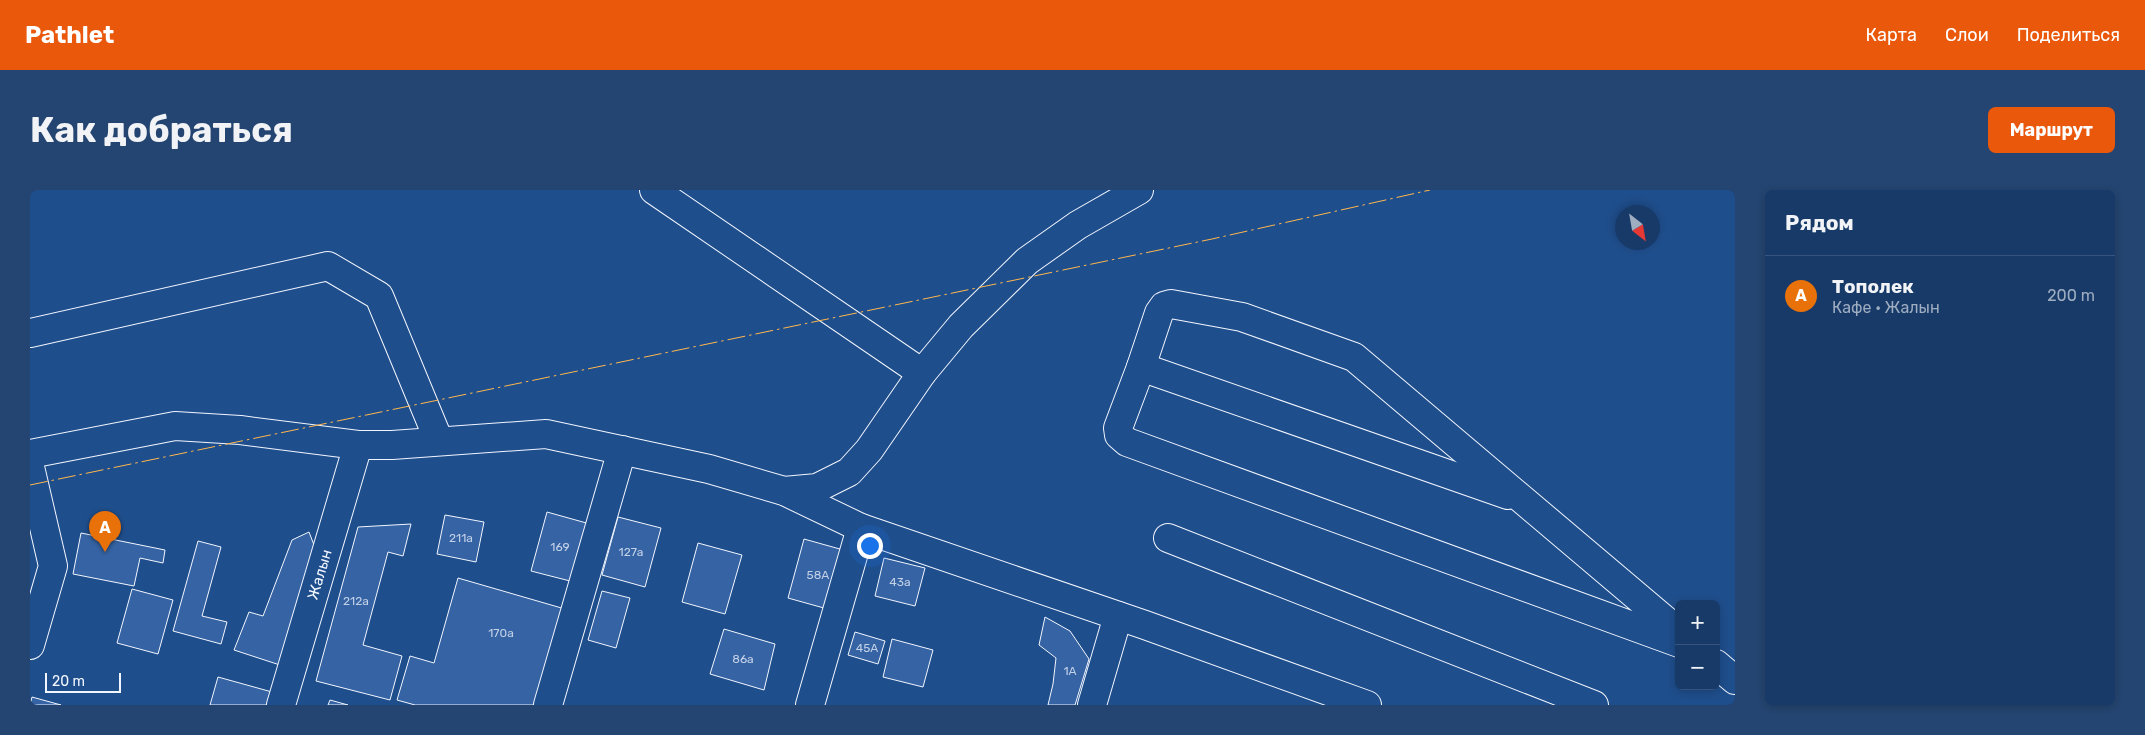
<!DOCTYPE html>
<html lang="ru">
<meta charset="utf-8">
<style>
body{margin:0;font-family:Rubik,sans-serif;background:#244571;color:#f1f3f6}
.controls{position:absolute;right:15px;bottom:15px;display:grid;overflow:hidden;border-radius:8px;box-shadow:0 2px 8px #0003}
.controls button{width:45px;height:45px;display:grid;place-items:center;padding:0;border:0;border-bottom:1px solid #36547d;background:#173a69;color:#f1f3f6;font:25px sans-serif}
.compass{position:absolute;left:1585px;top:15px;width:45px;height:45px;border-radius:50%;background:#173a69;box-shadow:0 2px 8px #0003;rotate:149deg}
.scale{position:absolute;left:15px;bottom:12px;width:76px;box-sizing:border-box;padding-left:5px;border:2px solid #f2f6ff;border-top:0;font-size:14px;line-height:18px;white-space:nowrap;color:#f2f6ff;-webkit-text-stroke:4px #1f4e8c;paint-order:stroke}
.you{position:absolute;left:839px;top:355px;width:18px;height:18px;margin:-12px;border:4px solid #fff;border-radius:50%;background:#1a73e8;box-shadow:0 0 0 8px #1a73e833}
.badge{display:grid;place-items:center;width:32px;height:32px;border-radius:50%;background:#ea580c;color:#fff;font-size:16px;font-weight:700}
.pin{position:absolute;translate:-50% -41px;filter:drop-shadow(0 1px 2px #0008)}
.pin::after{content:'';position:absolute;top:26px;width:18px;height:15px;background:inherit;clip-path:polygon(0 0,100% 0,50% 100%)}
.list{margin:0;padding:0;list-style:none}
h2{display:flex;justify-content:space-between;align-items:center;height:65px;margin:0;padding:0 20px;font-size:21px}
h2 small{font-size:16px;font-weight:400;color:#9eadc0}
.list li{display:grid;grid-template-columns:32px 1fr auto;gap:15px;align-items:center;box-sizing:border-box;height:80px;padding:0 20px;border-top:1px solid #36547d}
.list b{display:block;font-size:19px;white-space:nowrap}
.list p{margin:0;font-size:16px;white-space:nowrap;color:#9eadc0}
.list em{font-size:16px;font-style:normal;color:#9eadc0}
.map{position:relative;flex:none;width:1705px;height:515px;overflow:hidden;border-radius:8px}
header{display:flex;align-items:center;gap:30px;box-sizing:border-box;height:70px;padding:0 25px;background:#ea580c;color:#fff}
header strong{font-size:24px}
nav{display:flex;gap:28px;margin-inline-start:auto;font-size:18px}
.intro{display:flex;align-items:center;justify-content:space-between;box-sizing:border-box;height:120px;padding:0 30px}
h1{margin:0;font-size:35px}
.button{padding:12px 22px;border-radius:8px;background:#ea580c;color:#fff;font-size:18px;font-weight:700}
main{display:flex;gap:30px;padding:0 30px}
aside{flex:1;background:#173a69;border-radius:8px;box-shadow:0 2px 8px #0003}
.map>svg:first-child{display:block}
</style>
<header>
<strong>Pathlet</strong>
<nav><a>Карта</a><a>Слои</a><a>Поделиться</a></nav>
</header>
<div class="intro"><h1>Как добраться</h1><a class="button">Маршрут</a></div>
<main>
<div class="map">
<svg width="1705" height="515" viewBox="0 0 1705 515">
<rect width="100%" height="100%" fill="#1f4e8c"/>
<path fill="#3563a3" stroke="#f2f6ff" d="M517,322L560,334L544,392L501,381Z
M415,325L454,332L446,372L407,364Z
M588,327L631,338L615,397L572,385Z
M381,334L373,366L358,362L333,455L372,466L360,510L286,491L328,337Z
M279,342L289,368L253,476L204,460L219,422L233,426L262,350Z
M51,343L135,360L133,373L110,368L104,396L43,384Z
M774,349L817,361L801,420L758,408Z
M168,351L191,357L172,426L197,432L191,454L143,441Z
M668,353L712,365L695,424L652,412Z
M854,368L895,378L885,416L845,406Z
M428,388L535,419L508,515H385L367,510L380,466L404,473Z
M102,399L143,410L128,464L87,453Z
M572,401L600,408L586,458L558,450Z
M1015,427L1040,441L1059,469L1045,515H1018L1023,494L1026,468L1009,455Z
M694,439L745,454L734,500L680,484Z
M825,442L855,451L848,474L818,465Z
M862,449L903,460L893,497L853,487Z
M188,487L242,502L238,515H180Z
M2,507L31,515H0Z
M300,510L318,515H298Z"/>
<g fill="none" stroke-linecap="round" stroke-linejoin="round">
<defs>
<g id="minor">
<path d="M624,0L892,183"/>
<path d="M0,143L298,76L349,106L409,251"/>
<path d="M1111,177L1478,305"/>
<path d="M0,264L145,236L210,240L328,255H362L516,244L679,279L754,301L831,338L1115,435L1337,515"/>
<path d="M0,277L23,376L0,455"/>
<path d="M754,301L787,298L819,282L839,260L892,183L931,136L997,71L1048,35L1109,0"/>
<path d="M1138,348L1564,515"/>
<path d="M1649,442L1324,167L1212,127L1141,114L1134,116L1129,123L1111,177L1088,238L1089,245L1097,252L1649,453"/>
<path d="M1686,474L1705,490"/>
<path id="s1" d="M251,515L328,255"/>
<path d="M518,515L592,260"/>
<path d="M780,515L831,338"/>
<path d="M1062,515L1088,426"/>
</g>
</defs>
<use href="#minor" stroke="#f2f6ff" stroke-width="30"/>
<use href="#minor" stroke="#1f4e8c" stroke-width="28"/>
<path stroke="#ffb74d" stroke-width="1" stroke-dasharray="18 4 2.5 4" stroke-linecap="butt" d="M0,295L1182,49L1400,0"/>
</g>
<g text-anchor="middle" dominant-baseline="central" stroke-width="4" stroke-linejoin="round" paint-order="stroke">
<g font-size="12" fill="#c3d1e8">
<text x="431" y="348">211а</text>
<text x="530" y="357">169</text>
<text x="601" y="362">127а</text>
<text x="788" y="385">58А</text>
<text x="870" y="392">43а</text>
<text x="326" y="411">212а</text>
<text x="471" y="443">170а</text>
<text x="837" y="458">45А</text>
<text x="713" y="469">86а</text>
<text x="1040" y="481">1А</text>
</g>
<g font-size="15" fill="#f2f6ff" stroke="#1f4e8c">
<text stroke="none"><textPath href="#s1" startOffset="136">Жалын</textPath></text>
</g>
</g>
</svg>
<div class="controls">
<button>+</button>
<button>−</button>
</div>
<svg class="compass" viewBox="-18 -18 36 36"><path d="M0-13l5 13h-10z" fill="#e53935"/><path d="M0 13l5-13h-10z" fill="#9eadc0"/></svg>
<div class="scale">20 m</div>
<div class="you"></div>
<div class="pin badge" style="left:75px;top:362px;background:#e8710a">A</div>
</div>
<aside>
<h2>Рядом<small></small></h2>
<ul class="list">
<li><span class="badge" style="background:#e8710a">A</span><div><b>Тополек</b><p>Кафе · Жалын</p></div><em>200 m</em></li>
</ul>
</aside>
</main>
